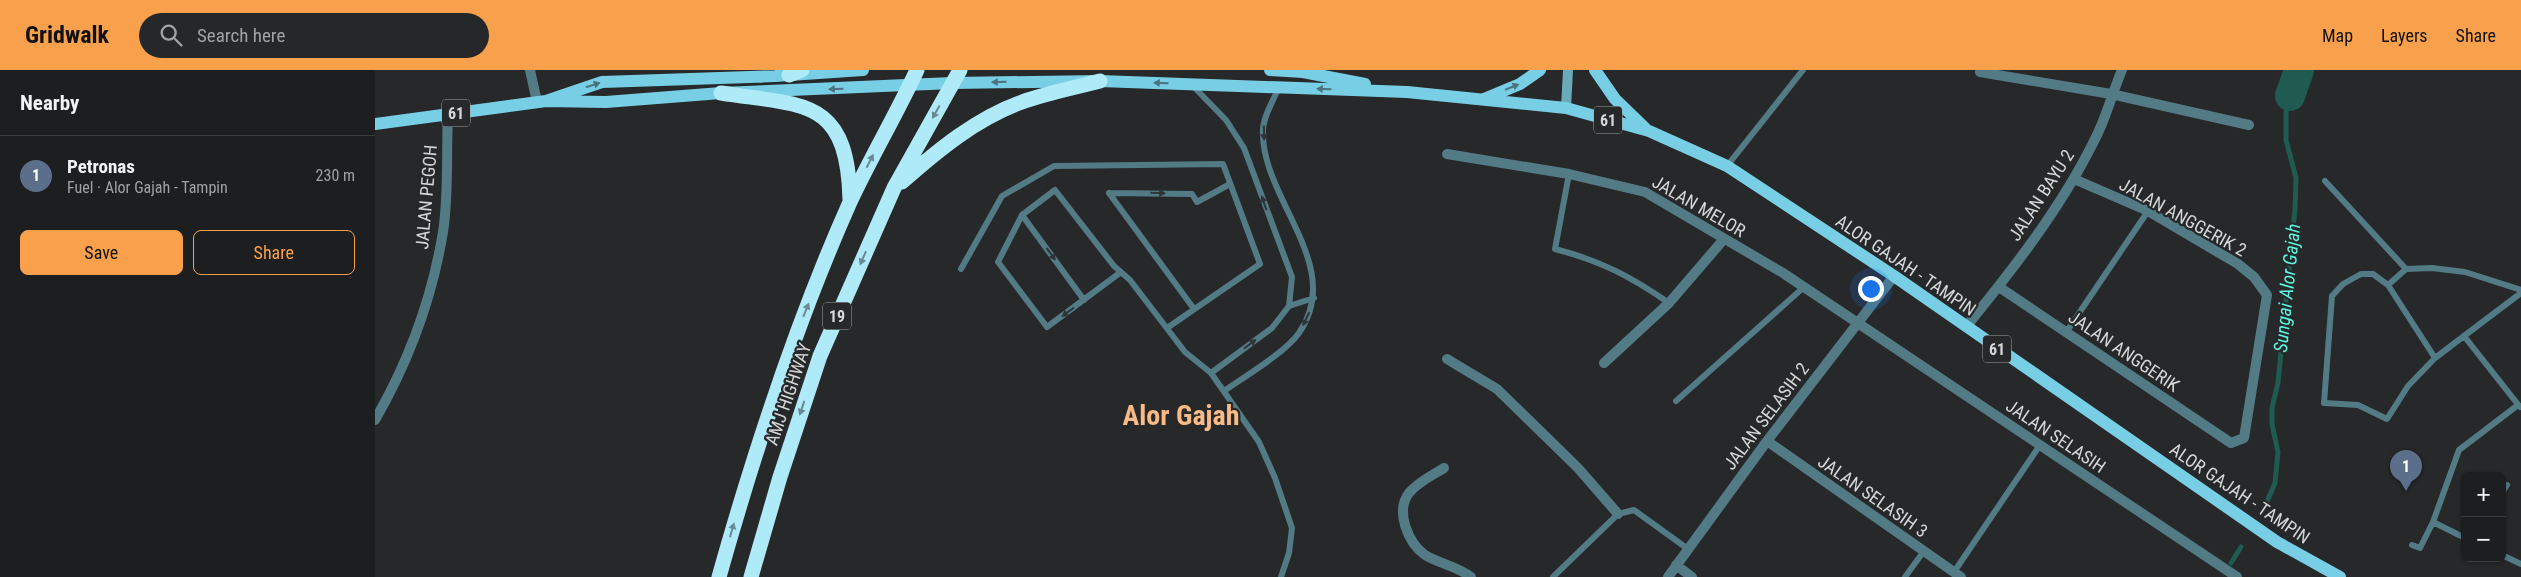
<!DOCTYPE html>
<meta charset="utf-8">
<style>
body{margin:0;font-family:"Roboto Condensed",sans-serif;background:#252729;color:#f1f3f6}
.controls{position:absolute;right:15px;bottom:15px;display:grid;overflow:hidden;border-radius:8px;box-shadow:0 1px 4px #0004}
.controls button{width:45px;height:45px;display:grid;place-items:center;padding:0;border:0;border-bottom:1px solid #3b3c3e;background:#1d1e20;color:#f1f3f6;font:25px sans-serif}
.you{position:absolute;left:1495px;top:218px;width:18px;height:18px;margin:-12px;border:4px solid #fff;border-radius:50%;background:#1a73e8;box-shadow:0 0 0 8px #1a73e833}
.badge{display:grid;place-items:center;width:32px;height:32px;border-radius:50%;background:#f8a04b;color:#fff;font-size:16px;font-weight:700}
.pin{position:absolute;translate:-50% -41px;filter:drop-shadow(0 1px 2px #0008)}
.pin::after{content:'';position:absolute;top:26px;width:18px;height:15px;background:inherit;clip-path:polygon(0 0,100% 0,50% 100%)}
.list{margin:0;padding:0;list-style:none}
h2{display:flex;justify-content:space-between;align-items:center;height:65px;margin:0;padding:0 20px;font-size:21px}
h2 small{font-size:16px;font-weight:400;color:#a0a2a5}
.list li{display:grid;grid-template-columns:32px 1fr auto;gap:15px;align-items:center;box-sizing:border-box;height:80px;padding:0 20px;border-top:1px solid #3b3c3e}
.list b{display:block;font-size:19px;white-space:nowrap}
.list p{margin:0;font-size:16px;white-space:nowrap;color:#a0a2a5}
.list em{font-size:16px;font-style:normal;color:#a0a2a5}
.actions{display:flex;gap:10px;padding:15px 20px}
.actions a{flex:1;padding:11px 0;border:1px solid #f8a04b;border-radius:8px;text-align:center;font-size:18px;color:#f8a04b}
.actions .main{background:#f8a04b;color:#111}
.icon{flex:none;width:28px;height:28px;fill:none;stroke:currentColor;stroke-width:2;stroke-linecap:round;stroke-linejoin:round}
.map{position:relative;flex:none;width:2146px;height:507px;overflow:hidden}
header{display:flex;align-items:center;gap:30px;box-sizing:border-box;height:70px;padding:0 25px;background:#f8a04b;color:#111}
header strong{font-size:24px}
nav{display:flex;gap:28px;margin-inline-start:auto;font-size:18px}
.search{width:350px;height:45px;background:#252729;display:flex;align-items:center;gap:12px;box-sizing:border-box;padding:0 18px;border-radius:28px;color:#a0a2a5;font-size:19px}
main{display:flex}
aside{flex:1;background:#1d1e20}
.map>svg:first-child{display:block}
</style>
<header>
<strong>Gridwalk</strong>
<div class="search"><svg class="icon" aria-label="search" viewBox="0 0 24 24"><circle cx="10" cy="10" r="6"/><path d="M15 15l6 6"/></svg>Search here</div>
<nav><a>Map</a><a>Layers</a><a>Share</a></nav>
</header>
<main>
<aside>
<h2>Nearby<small></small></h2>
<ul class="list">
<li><span class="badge" style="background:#5c6f8a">1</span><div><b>Petronas</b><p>Fuel · Alor Gajah - Tampin</p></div><em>230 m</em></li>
</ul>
<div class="actions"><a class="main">Save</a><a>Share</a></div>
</aside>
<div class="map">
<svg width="2146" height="507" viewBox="0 0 2146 507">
<rect width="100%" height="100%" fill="#27282a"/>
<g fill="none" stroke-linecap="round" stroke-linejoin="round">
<path stroke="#205b52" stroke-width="5" d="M1890,436L1900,413L1903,382L1897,354V338L1903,313L1920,139L1921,108L1911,70V42L1915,26
M1856,493L1866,477"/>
<path stroke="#205b52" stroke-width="30" d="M1915,26L1924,0"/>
<path stroke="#537b86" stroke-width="6" d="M818,16L851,50L869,78L917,207L914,236L897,258L836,303
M1352,96L1428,0
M1194,104L1180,179C1226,191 1255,206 1294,233
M1950,111L2031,199
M734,123L819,239
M734,123L817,124L822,132L855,114
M647,145L709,230
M586,199L627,126L679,96L848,94L885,194L792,258
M746,202L672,257L623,192L647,145L680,120L739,196L755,210L810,282L836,303L884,372L900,408L917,458L914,483L906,507
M1986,204H1998L2013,215L2060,288L2033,316L2012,349L1983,335L1949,333L1957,226L1968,214Z
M2013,215L2031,199L2057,198L2090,202L2146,220
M914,236L939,228
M1692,261L1773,141
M2089,266L2146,223
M2060,288L2089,266L2145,337
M849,321C869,307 911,282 924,263C971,195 885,128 888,60C888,47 899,29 904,17
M1301,331L1429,217
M2127,423L2132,415
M2058,452L2084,380L2143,335
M2037,475L2045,478L2058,452L2090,468
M2127,485L2146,494
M1579,502L1665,375
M1178,507L1243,444L1259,440L1313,479
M1530,507L1549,481"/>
<path stroke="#537b86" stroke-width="10" d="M155,0L162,32
M1605,2L1736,24L1874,55
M1072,84L1194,104L1270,122L1408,203L1862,507
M1624,217L1856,373L1869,368L1892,225L1879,207L1863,194L1773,141L1699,109
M1591,257C1638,199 1686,138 1719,71C1731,49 1737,23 1747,0
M1072,289L1122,319L1203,398L1243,444
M1229,293L1294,233L1349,169
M0,350C34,291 57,229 68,162C74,124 71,82 73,44
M1392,371L1586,507
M1069,398C1058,405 1043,412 1034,423C1020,441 1033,473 1050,485C1065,494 1082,496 1096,507
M1301,495L1317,507
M1293,507L1392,371L1519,206"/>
<path stroke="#69abbb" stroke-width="10" d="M1191,38L1193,0"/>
<path stroke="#78cfe5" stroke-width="12" d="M895,0L928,2L990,14
M1220,0L1240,29L1270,58
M1109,29L1145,14L1165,0
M171,31L231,32L346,23L577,13L725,11L1032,22L1191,38L1274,61L1352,96L1519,206L1902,472L1965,507
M0,54L171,31L227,12L400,6L488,0"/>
<path stroke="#afeaf9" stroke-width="15" d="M414,5L427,0
M346,23C429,36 472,27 475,129
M527,112C563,80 602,48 647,32C672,23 699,18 725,11
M344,507C380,379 421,253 475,132C496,87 521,45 542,0
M376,507L405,407L445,286L519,118L585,0"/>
</g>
<defs><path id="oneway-solid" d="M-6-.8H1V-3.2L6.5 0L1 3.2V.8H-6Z" transform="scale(1.25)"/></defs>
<g fill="#4b737e">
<use href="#oneway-solid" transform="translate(624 12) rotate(179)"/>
<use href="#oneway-solid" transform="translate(786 13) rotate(-178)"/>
<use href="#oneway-solid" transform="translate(218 15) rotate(-18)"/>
<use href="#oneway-solid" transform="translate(1137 17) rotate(-22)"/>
<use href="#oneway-solid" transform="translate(461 19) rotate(178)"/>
<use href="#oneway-solid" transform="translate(949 19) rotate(-178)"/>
</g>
<g fill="#6b8992">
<use href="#oneway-solid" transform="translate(561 42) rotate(119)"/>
<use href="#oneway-solid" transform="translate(495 91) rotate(-63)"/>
<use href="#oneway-solid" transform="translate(488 188) rotate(114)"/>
<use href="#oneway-solid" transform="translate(431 240) rotate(-68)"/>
<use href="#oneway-solid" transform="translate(427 338) rotate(108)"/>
<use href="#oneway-solid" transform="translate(357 460) rotate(-74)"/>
</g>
<g fill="#2e3438">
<use href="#oneway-solid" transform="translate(889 63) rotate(89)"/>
<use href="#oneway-solid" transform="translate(783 123) rotate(1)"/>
<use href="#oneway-solid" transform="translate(889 133) rotate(-110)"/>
<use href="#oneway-solid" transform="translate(676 184) rotate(54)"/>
<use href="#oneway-solid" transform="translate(693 242) rotate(143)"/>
<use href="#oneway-solid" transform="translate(931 249) rotate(115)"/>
<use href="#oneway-solid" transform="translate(875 274) rotate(-37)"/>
</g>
<g text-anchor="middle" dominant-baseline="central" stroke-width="4.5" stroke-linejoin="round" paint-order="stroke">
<g fill="#27282a" stroke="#a0a2a3" stroke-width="1">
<rect x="67" y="29.5" width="28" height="27" rx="4"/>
<rect x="1219" y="36.5" width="28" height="27" rx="4"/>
<rect x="448" y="232.5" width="28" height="27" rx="4"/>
<rect x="1608" y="265.5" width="28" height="27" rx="4"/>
</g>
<g font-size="16" font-weight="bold" fill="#d4d6d7">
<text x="81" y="43">61</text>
<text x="1233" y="50">61</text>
<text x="462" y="246">19</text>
<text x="1622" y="279">61</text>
</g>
<g font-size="18" fill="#d4d6d7" stroke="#27282a">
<text transform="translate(1666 125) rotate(-57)">JALAN BAYU 2</text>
<text transform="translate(51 127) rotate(-85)">JALAN PEGOH</text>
<text transform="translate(1324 136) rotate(30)">JALAN MELOR</text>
<text transform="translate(1808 147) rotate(29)">JALAN ANGGERIK 2</text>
<text transform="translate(1531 195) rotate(34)">ALOR GAJAH - TAMPIN</text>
<text transform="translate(1749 281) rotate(34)">JALAN ANGGERIK</text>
<text transform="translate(413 324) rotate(-71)">AMJ HIGHWAY</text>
<text transform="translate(1391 346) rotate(-53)">JALAN SELASIH 2</text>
<text transform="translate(1681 366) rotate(34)">JALAN SELASIH</text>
<text transform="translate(1865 423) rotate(34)">ALOR GAJAH - TAMPIN</text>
<text transform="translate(1498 426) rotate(35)">JALAN SELASIH 3</text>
</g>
<g font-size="19" font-style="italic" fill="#5af6df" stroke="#27282a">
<text transform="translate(1912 218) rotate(-84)">Sungai Alor Gajah</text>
</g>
<g font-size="28" font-weight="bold" fill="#f9bb85" stroke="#27282a">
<text x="806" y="345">Alor Gajah</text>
</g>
</g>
</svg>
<div class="controls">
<button>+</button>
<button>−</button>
</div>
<div class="you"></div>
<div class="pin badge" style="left:2031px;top:421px;background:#5c6f8a">1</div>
</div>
</main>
